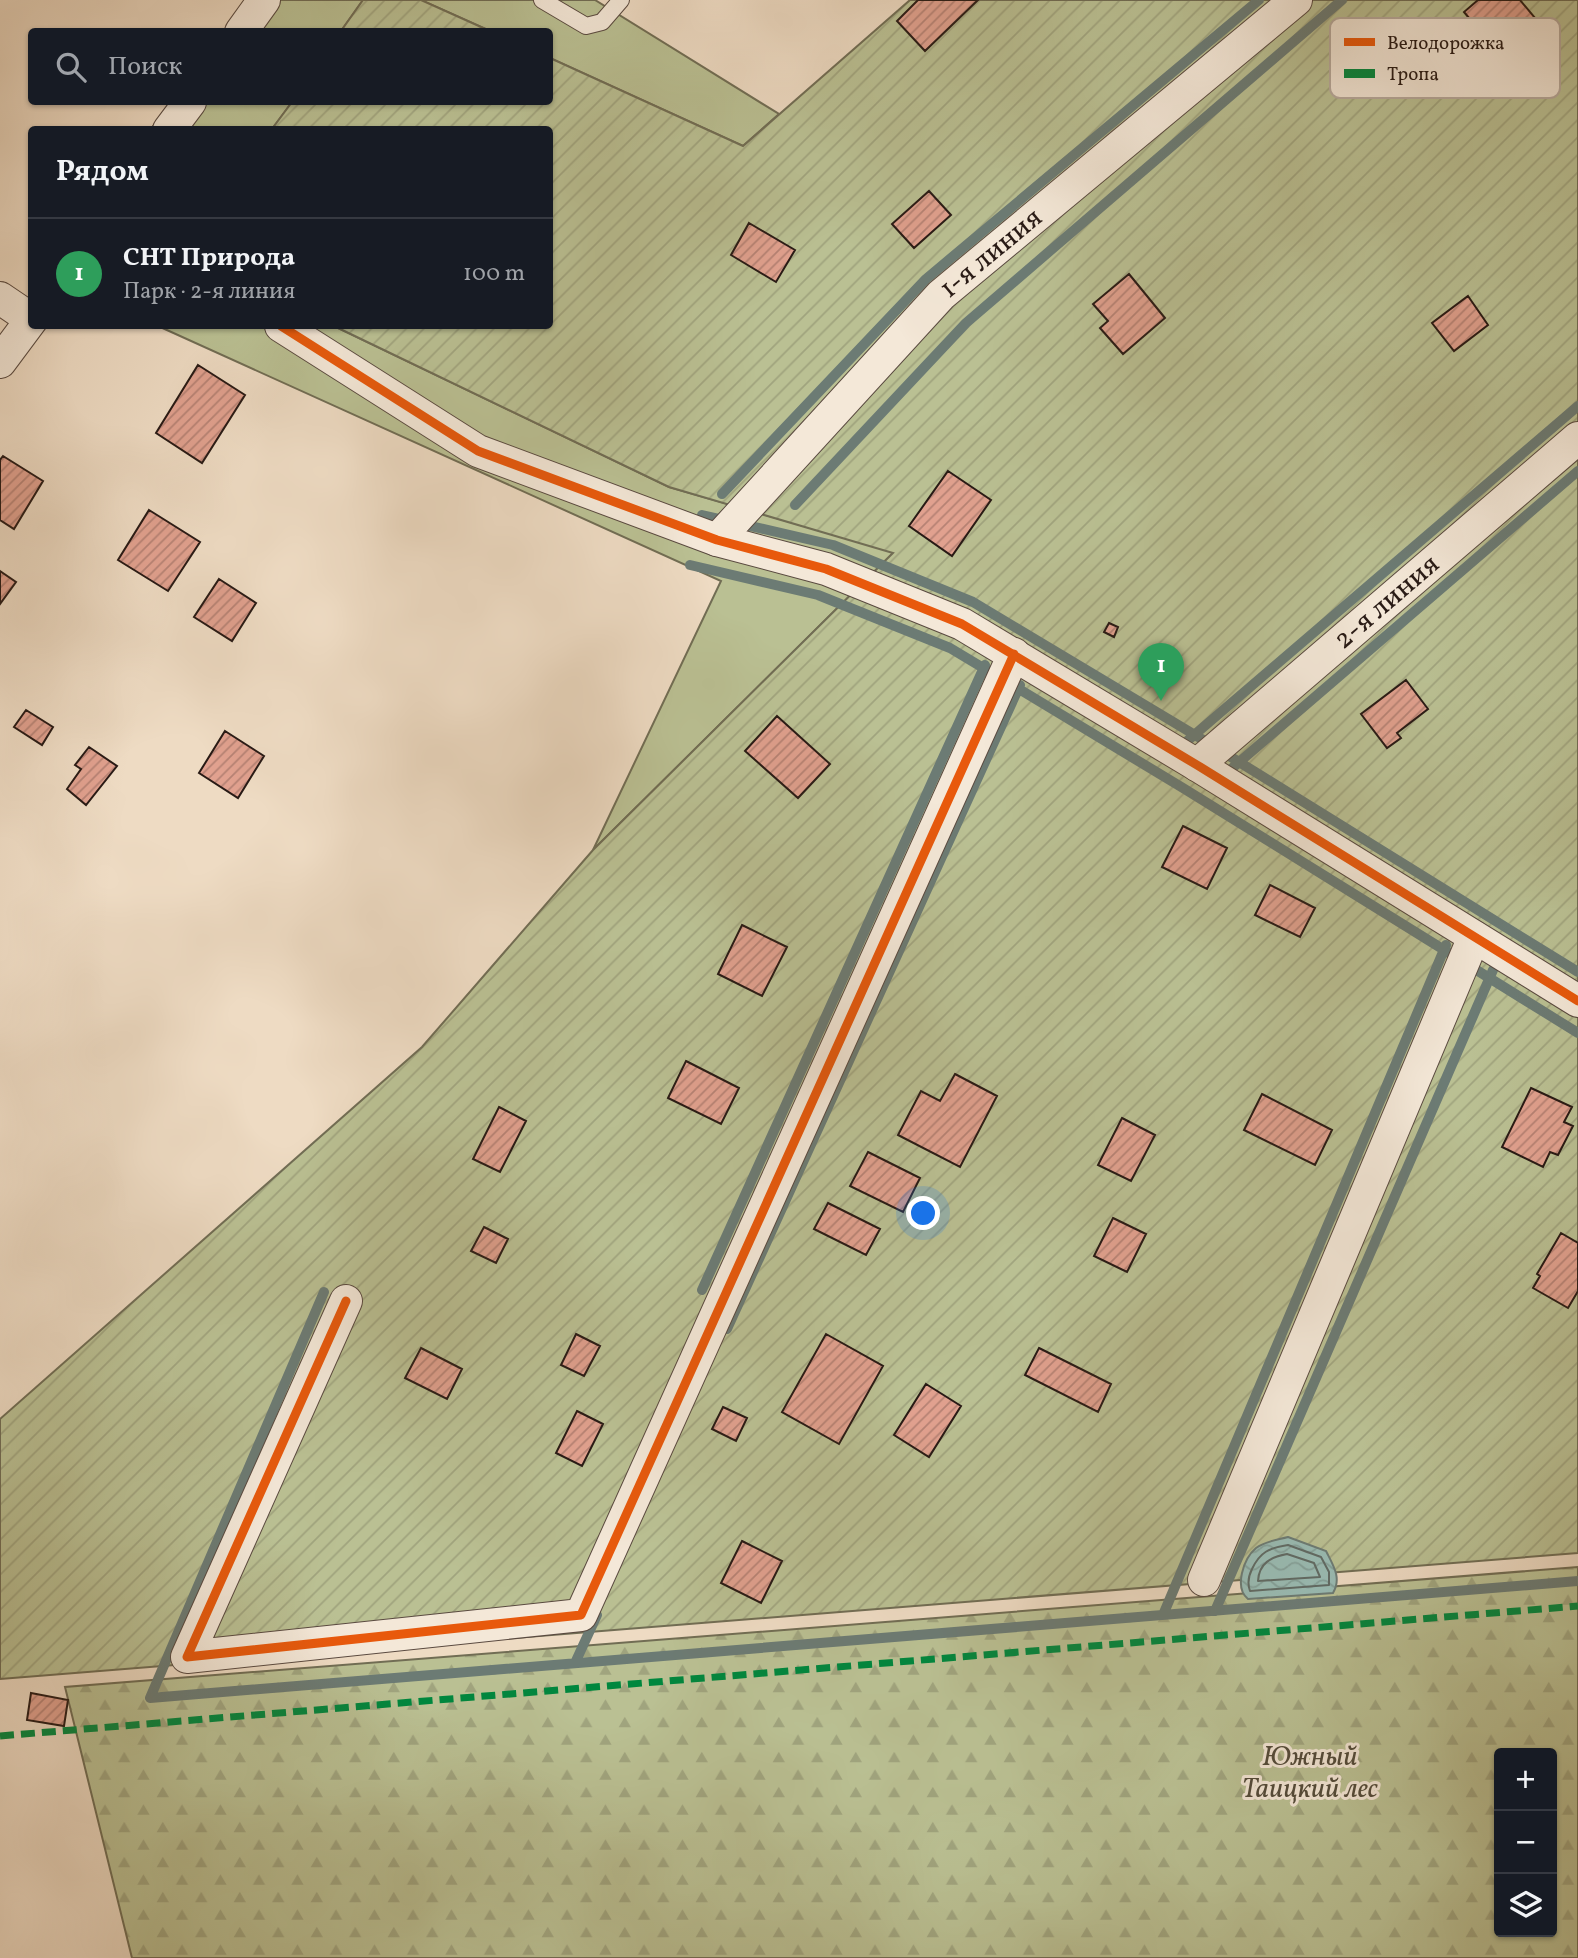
<!DOCTYPE html>
<html lang="ru">
<meta charset="utf-8">
<style>
body{margin:0;font-family:Vollkorn,serif;background:#242831;color:#f1f3f6}
.controls{position:absolute;right:21px;bottom:21px;display:grid;overflow:hidden;border-radius:7px;box-shadow:0 2px 5px #0004}
.controls button{width:63px;height:63px;display:grid;place-items:center;padding:0;border:0;border-bottom:2px solid #363941;background:#171b24;color:#f1f3f6;font:35px sans-serif}
.you{position:absolute;left:924px;top:1214px;width:24px;height:24px;margin:-18px;border:5px solid #fff;border-radius:50%;background:#1a73e8;box-shadow:0 0 0 10px #1a73e833}
.badge{display:grid;place-items:center;width:46px;height:46px;border-radius:50%;background:#c59692;color:#fff;font-size:23px;font-weight:700}
.pin{position:absolute;translate:-50% -58px;filter:drop-shadow(0 2px 4px #0008)}
.pin::after{content:'';position:absolute;top:37px;width:24px;height:21px;background:inherit;clip-path:polygon(0 0,100% 0,50% 100%)}
.list{margin:0;padding:0;list-style:none}
h2{display:flex;justify-content:space-between;align-items:center;height:91px;margin:0;padding:0 28px;font-size:30px}
h2 small{font-size:23px;font-weight:400;color:#9ea1a6}
.list li{display:grid;grid-template-columns:46px 1fr auto;gap:21px;align-items:center;box-sizing:border-box;height:112px;padding:0 28px;border-top:2px solid #363941}
.list b{display:block;font-size:26px;white-space:nowrap}
.list p{margin:0;font-size:23px;white-space:nowrap;color:#9ea1a6}
.list em{font-size:23px;font-style:normal;color:#9ea1a6}
.icon{flex:none;width:38px;height:38px;fill:none;stroke:currentColor;stroke-width:2;stroke-linecap:round;stroke-linejoin:round}
.map{position:relative;flex:none;width:1578px;height:1958px;overflow:hidden}
.search{position:absolute;background:#171b24;box-shadow:0 2px 5px #0004;left:28px;top:28px;width:525px;height:77px;display:flex;align-items:center;gap:18px;box-sizing:border-box;padding:0 24px;border-radius:7px;color:#9ea1a6;font-size:26px}
.panel{position:absolute;background:#171b24;box-shadow:0 2px 5px #0004;left:28px;top:126px;width:525px;height:203px;border-radius:7px}
.map>svg:first-child{display:block}
</style>
<div class="map">
<svg width="1578" height="1958" viewBox="0 0 1578 1958">
<defs>
<pattern id="forest-firs" width="22" height="20" patternUnits="userSpaceOnUse" patternTransform="scale(1.75)"><rect width="22" height="20" fill="#bac093"/><path d="M5 1l3.5 6h-7zM16 11l3.5 6h-7z" fill="#a0a47e"/></pattern>
<pattern id="garden-furrows" width="10" height="10" patternUnits="userSpaceOnUse" patternTransform="scale(1.75)"><rect width="10" height="10" fill="#bac093"/><path d="M-1 1l2-2M0 10L10 0M9 11l2-2" fill="none" stroke="#a0a47e"/></pattern>
<pattern id="water-waves" width="16" height="10" patternUnits="userSpaceOnUse" patternTransform="scale(1.75)"><rect width="16" height="10" fill="#99bbb3"/><path d="M0 5q4-4 8 0t8 0" fill="none" stroke="#84a099"/></pattern>
<pattern id="building-hatch" width="6" height="6" patternUnits="userSpaceOnUse" patternTransform="scale(1.75)"><rect width="6" height="6" fill="#e1a18f"/><path d="M-1 1l2-2M0 6l6-6M5 7l2-2" fill="none" stroke="#b68274"/></pattern>
</defs>
<rect width="100%" height="100%" fill="#eedbc3"/>
<filter id="stains"><feTurbulence type="fractalNoise" baseFrequency=".00286" numOctaves="4"/><feColorMatrix values="0 0 0 0 .2 0 0 0 0 .09 0 0 0 0 .02 0 0 0 .5 -.17"/></filter>
<radialGradient id="worn" r=".72"><stop offset=".6" stop-color="#630" stop-opacity="0"/><stop offset="1" stop-color="#630" stop-opacity=".3"/></radialGradient>
<path fill="#bac093" stroke="#716d54" stroke-width="2" d="M251,0H363L341,31L227,32Z
M421,0H595L779,114L743,146L550,58V32L490,31Z
M172,102H292L272,129L150,130Z
M158,326H334L669,487L894,552L593,850L721,581Z"/>
<path fill="url(#forest-firs)" stroke="#716d54" stroke-width="2" fill-rule="evenodd" d="M1578,1567V1958H132L65,1687ZM1499,1753H1552V1932H1499Z"/>
<path fill="url(#garden-furrows)" stroke="#716d54" stroke-width="2" d="M363,0H421L490,31H341Z
M910,0H1578V1553L0,1679V1419L422,1047L593,850L893,553L669,487L334,326H550V130L272,129L292,102H550V58L743,146Z"/>
<path fill="url(#water-waves)" stroke="#6c7b74" stroke-width="2" d="M1288,1537L1326,1551C1333,1565 1342,1578 1333,1593L1248,1599C1234,1588 1243,1559 1256,1548C1265,1541 1277,1540 1288,1537Z"/>
<g fill="none" stroke-linecap="round" stroke-linejoin="round">
<path stroke="#606a64" stroke-width="2" d="M1288,1545L1321,1557L1329,1572V1585L1250,1591C1247,1583 1248,1577 1252,1569C1260,1552 1269,1548 1288,1545Z
M1287,1554L1314,1563L1320,1577L1258,1581C1259,1563 1271,1557 1287,1554Z"/>
<path stroke="#6c7b74" stroke-width="10" d="M722,494L926,279L1259,0
M795,505L966,323L1342,0
M702,515L833,545L973,602L1210,744L1578,972
M690,565L818,595L950,648L1000,678
M1014,686L1183,788L1578,1033
M1186,742L1578,406
M1230,770L1578,471
M702,1290L985,665
M324,1292L150,1698L1578,1581
M727,1329L1020,685
M1215,1611L1493,970
M1163,1615L1446,945
M575,1663L597,1615"/>
</g>
<path fill="url(#building-hatch)" stroke="#281a15" stroke-width="2" d="M918,0H978L925,51L897,21Z
M1478,0H1520L1545,30L1507,63L1464,12Z
M929,191L951,215L914,248L892,224Z
M749,223L795,250L776,282L731,255Z
M1129,274L1165,318L1123,354L1100,328L1108,321L1093,304Z
M1468,296L1488,325L1454,351L1432,323Z
M198,365L245,395L202,463L156,433Z
M3,456L43,481L14,529L0,520V460Z
M948,471L991,500L952,556L909,526Z
M149,510L200,542L168,591L118,560Z
M0,571L16,582L0,604Z
M219,579L256,603L232,641L194,617Z
M1109,623L1118,627L1114,637L1104,632Z
M1406,680L1428,709L1397,733L1401,738L1387,748L1361,714Z
M26,710L53,727L42,745L14,727Z
M777,716L830,764L798,798L745,751Z
M225,731L264,756L238,798L199,773Z
M89,747L117,766L86,805L67,789L81,769L75,765Z
M1183,826L1227,848L1207,889L1162,867Z
M1270,885L1315,908L1300,937L1255,915Z
M742,925L787,947L762,996L718,974Z
M686,1061L739,1088L721,1124L668,1098Z
M955,1074L997,1096L960,1167L898,1135L921,1091L940,1101Z
M1531,1088L1572,1107L1564,1122L1573,1126L1558,1155L1550,1152L1543,1167L1502,1147Z
M1262,1094L1332,1130L1315,1165L1244,1130Z
M499,1107L526,1121L500,1172L473,1159Z
M1122,1118L1155,1135L1131,1181L1098,1165Z
M868,1152L920,1178L903,1212L850,1186Z
M828,1203L880,1229L866,1255L814,1229Z
M1113,1218L1146,1234L1127,1272L1094,1256Z
M484,1227L508,1239L496,1263L471,1251Z
M1561,1233L1578,1243V1291L1568,1308L1533,1288L1540,1276L1537,1274Z
M576,1334L600,1346L584,1376L561,1365Z
M826,1334L883,1366L839,1444L782,1412Z
M421,1348L462,1369L447,1399L405,1378Z
M1039,1348L1111,1384L1098,1412L1025,1375Z
M926,1384L961,1406L929,1457L894,1435Z
M723,1407L747,1418L736,1441L712,1429Z
M577,1411L603,1424L582,1466L556,1453Z
M742,1541L782,1561L761,1603L721,1583Z
M31,1693L68,1700L64,1726L27,1720Z"/>
<g fill="none" stroke-linecap="round" stroke-linejoin="round">
<defs>
<path id="service" d="M542,0L586,26L602,22L621,0"/>
<g id="minor">
<path d="M241,32L264,0"/>
<path d="M169,130L190,102"/>
<path d="M0,298L31,319"/>
<path d="M281,326L478,451L717,540L826,569L962,624L1197,765L1578,1001"/>
<path d="M0,362L32,319"/>
<path id="s1" d="M717,540L941,295L1296,0"/>
<path id="s2" d="M1197,765L1578,438"/>
<path d="M346,1301L187,1657L581,1615L1014,654"/>
<path d="M1204,1580L1474,937"/>
</g>
</defs>
<use href="#service" stroke="#5a4a40" stroke-width="18"/>
<use href="#minor" stroke="#5a4a40" stroke-width="34"/>
<use href="#service" stroke="#f4e8d8" stroke-width="16"/>
<use href="#minor" stroke="#f4e8d8" stroke-width="32"/>
<path stroke="#00873e" stroke-width="7" stroke-dasharray="14 7" stroke-linecap="butt" d="M0,1736L1578,1606"/>
<defs>
<path id="cycleway" d="M281,326L478,451L717,540L826,569L962,624L1197,765L1578,1001
M346,1301L187,1657L581,1615L1014,654"/>
</defs>
<use href="#cycleway" stroke="#f4e8d8" stroke-width="13"/>
<use href="#cycleway" stroke="#e8590c" stroke-width="9"/>
</g>
<g text-anchor="middle" dominant-baseline="central" stroke-width="6" stroke-linejoin="round" paint-order="stroke">
<g font-size="28" fill="#281a15" stroke="#f4e8d8">
<text stroke="none"><textPath href="#s1" startOffset="397">1-я линия</textPath></text>
<text stroke="none"><textPath href="#s2" startOffset="250">2-я линия</textPath></text>
</g>
<g font-size="28" font-style="italic" fill="#544c3b" stroke="#f4e8d8">
<text x="1310" y="1757">Южный<tspan x="1310" dy="32">Таицкий лес</tspan></text>
</g>
</g>
<rect x="1330" y="18" width="230" height="80" rx="10" fill="#f4e8d8" stroke="#b7aa9e" stroke-width="2"/>
<rect x="1344" y="38" width="31" height="8" fill="#e8590c"/>
<rect x="1344" y="69" width="31" height="9" fill="#00873e"/>
<g font-size="19" fill="#281a15">
<text x="1387" y="49">Велодорожка</text>
<text x="1387" y="80">Тропа</text>
</g>
<rect width="100%" height="100%" filter="url(#stains)"/>
<rect width="100%" height="100%" fill="url(#worn)"/>
</svg>
<div class="controls">
<button>+</button>
<button>−</button>
<button><svg class="icon" aria-label="layers" viewBox="0 0 24 24"><path d="M12 4l9 5-9 5-9-5zM3 14l9 5 9-5"/></svg></button>
</div>
<div class="you"></div>
<div class="pin badge" style="left:1161px;top:701px;background:#2e9e5b">1</div>
<div class="search"><svg class="icon" aria-label="search" viewBox="0 0 24 24"><circle cx="10" cy="10" r="6"/><path d="M15 15l6 6"/></svg>Поиск</div>
<section class="panel">
<h2>Рядом<small></small></h2>
<ul class="list">
<li><span class="badge" style="background:#2e9e5b">1</span><div><b>СНТ Природа</b><p>Парк · 2-я линия</p></div><em>100 m</em></li>
</ul>
</section>
</div>
